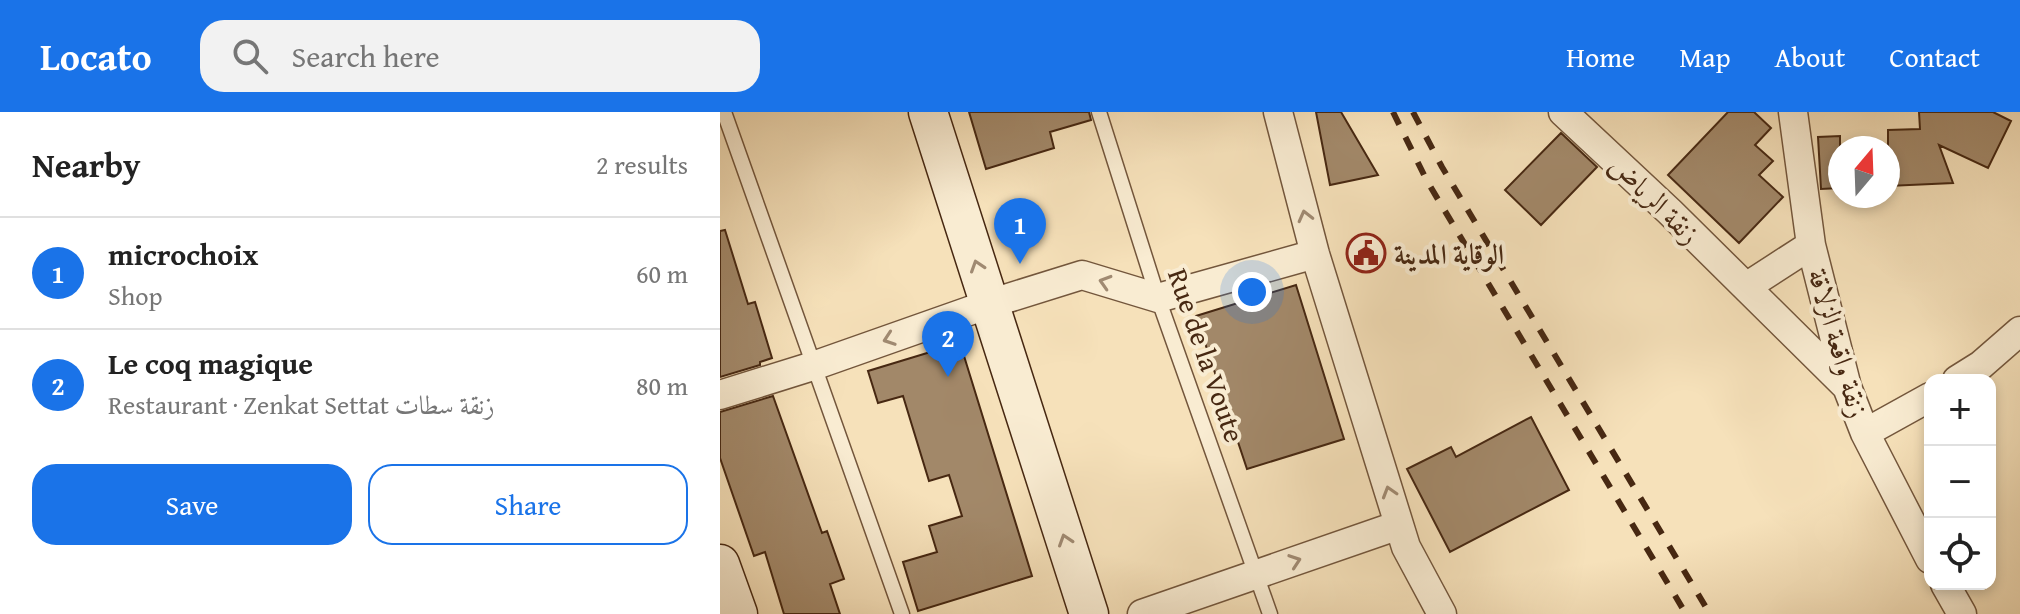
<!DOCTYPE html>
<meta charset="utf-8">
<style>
body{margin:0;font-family:"Gentium Book Plus",Amiri,serif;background:#f2f2f2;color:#222}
.controls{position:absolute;right:24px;bottom:24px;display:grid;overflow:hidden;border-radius:16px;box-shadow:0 4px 12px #0003}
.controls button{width:72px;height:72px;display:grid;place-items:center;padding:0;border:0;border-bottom:2px solid #e0e0e0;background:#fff;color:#222;font:40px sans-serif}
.compass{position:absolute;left:1108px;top:24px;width:72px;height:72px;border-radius:50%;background:#fff;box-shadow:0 4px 12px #0003;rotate:19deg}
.you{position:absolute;left:532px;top:180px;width:28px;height:28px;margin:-20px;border:6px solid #fff;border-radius:50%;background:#1a73e8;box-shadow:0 0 0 12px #1a73e833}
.badge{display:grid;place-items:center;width:52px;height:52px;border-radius:50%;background:#1a73e8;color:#fff;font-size:26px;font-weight:700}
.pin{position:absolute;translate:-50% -66px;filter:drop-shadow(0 2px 4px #0008)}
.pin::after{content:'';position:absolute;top:42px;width:28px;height:24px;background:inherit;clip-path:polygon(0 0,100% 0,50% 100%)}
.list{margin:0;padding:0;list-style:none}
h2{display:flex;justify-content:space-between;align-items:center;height:104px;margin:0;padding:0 32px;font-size:34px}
h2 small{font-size:26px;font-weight:400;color:#767676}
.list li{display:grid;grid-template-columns:52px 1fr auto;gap:24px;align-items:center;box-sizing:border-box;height:112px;padding:0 32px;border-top:2px solid #e0e0e0}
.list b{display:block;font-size:30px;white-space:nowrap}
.list p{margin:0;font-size:26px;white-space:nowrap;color:#767676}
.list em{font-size:26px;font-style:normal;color:#767676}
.actions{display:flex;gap:16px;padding:24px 32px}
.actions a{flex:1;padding:18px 0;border:2px solid #1a73e8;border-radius:24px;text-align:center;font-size:28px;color:#1a73e8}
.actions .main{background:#1a73e8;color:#fff}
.icon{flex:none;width:44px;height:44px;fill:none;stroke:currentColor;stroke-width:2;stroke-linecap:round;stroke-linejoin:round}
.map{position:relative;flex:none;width:1300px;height:502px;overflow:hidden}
header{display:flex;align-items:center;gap:48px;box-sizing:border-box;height:112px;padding:0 40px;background:#1a73e8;color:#fff}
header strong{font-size:38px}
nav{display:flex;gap:44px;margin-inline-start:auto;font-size:28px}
.search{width:560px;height:72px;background:#f2f2f2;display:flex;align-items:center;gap:20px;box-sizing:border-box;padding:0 28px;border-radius:24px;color:#767676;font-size:30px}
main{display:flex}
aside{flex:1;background:#fff}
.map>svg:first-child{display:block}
</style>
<header>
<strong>Locato</strong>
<div class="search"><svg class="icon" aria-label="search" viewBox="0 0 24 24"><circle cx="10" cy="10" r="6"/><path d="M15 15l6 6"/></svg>Search here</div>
<nav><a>Home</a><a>Map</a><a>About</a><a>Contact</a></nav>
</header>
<main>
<aside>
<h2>Nearby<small>2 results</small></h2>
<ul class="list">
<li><span class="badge">1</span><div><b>microchoix</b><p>Shop</p></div><em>60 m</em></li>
<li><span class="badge">2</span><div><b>Le coq magique</b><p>Restaurant · Zenkat Settat زنقة سطات</p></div><em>80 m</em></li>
</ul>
<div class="actions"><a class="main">Save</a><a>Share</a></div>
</aside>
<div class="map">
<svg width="1300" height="502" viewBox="0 0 1300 502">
<rect width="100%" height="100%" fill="#f6e1ba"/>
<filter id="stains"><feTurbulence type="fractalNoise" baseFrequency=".0025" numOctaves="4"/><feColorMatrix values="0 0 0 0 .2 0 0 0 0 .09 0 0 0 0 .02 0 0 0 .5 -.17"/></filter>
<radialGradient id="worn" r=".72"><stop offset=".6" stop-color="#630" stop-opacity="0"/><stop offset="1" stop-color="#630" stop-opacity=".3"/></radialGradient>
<path fill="#a28869" stroke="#472812" stroke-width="2" d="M249,0H369L371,8L330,20L334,36L266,57Z
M596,0H621L658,63L610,73Z
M1008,0H1034L1051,16L1035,33L1053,49L1039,63L1063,85L1019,131L948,63Z
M1199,0H1273L1291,9L1268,56L1219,33L1233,71L1168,74V18L1200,17Z
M841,21L877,55L821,113L785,78Z
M1120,24V76L1101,77L1098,25Z
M5,118L28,192L35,190L52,246L40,250V253L0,265V119Z
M576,173L624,327L527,357L476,204Z
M240,231L312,464L198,499L183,450L217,440L209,414L242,404L229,363L209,369L183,284L158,291L148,259Z
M53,284L102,421L107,419L124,467L110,472L120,502H64L45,440L34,444L0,346V300Z
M811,305L849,378L730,440L687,357L731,335L736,345Z"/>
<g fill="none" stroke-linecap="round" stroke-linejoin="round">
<defs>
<path id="service" d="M4,0L182,502
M379,0L438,186L550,502"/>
<path id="minor" d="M558,0L595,142L686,435L722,502
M843,0L950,100L1127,275
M1073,0L1091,133L1127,275L1145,321L1210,447
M1026,175L1091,133
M1237,268L1261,253L1300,219
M0,283L93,254L269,192L362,163L438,186L595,142
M1145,321L1210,285
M1225,472L1242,502
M422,502L679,413"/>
<path id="secondary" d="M208,0L369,502
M0,452L18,502"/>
</defs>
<use href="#service" stroke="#73563c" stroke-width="17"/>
<use href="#minor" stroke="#73563c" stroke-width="31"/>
<use href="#secondary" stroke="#472812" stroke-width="41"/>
<use href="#service" stroke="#f9ecd2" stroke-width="14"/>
<use href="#minor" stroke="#f9ecd2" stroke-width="28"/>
<use href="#secondary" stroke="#f9ecd2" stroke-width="38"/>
<path stroke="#472812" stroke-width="6" stroke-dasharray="14 14" stroke-linecap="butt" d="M673,0L707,69L966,502
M693,0L722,55L990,502"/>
</g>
<defs><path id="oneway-chevron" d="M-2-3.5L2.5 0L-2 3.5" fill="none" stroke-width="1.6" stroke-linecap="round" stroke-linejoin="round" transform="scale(2)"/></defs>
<g stroke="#a08a72">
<use href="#oneway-chevron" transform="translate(585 104) rotate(-104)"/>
<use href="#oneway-chevron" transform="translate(257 154) rotate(-108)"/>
<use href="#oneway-chevron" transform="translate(385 170) rotate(-163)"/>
<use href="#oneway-chevron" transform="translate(169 227) rotate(161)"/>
<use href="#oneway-chevron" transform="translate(669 380) rotate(-107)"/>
<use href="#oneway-chevron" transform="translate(345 428) rotate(-108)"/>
<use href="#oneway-chevron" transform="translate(575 449) rotate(-19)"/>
</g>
<defs>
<symbol id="civic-ring" viewBox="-11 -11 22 22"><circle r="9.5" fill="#f9ecd2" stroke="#8f2418" stroke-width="1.5"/><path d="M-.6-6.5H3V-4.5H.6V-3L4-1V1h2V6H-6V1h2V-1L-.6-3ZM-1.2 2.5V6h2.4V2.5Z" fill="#8f2418"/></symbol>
</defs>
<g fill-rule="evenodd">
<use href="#civic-ring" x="624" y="119" width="44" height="44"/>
</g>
<g text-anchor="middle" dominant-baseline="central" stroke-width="8" stroke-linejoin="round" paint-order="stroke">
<g font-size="28" fill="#472812" stroke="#f9ecd2">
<text transform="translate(935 87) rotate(44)">زنقة الرياض</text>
<text transform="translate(1119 231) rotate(74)">زنقة واقعة الزلاقة</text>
<text transform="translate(487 243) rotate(71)">Rue de la Voute</text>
</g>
<g font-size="28" font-weight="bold" fill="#472812" stroke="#f9ecd2" text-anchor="start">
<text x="674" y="141">الوقاية المدينة</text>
</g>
</g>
<rect width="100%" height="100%" filter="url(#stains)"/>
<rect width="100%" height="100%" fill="url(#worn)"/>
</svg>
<div class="controls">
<button>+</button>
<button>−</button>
<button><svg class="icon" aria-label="locate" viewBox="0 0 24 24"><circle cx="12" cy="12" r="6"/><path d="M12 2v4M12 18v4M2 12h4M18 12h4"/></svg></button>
</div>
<svg class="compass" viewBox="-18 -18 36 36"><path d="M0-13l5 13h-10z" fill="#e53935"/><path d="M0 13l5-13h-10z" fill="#767676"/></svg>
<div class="you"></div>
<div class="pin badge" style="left:300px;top:152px">1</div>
<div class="pin badge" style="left:228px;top:265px">2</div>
</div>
</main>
